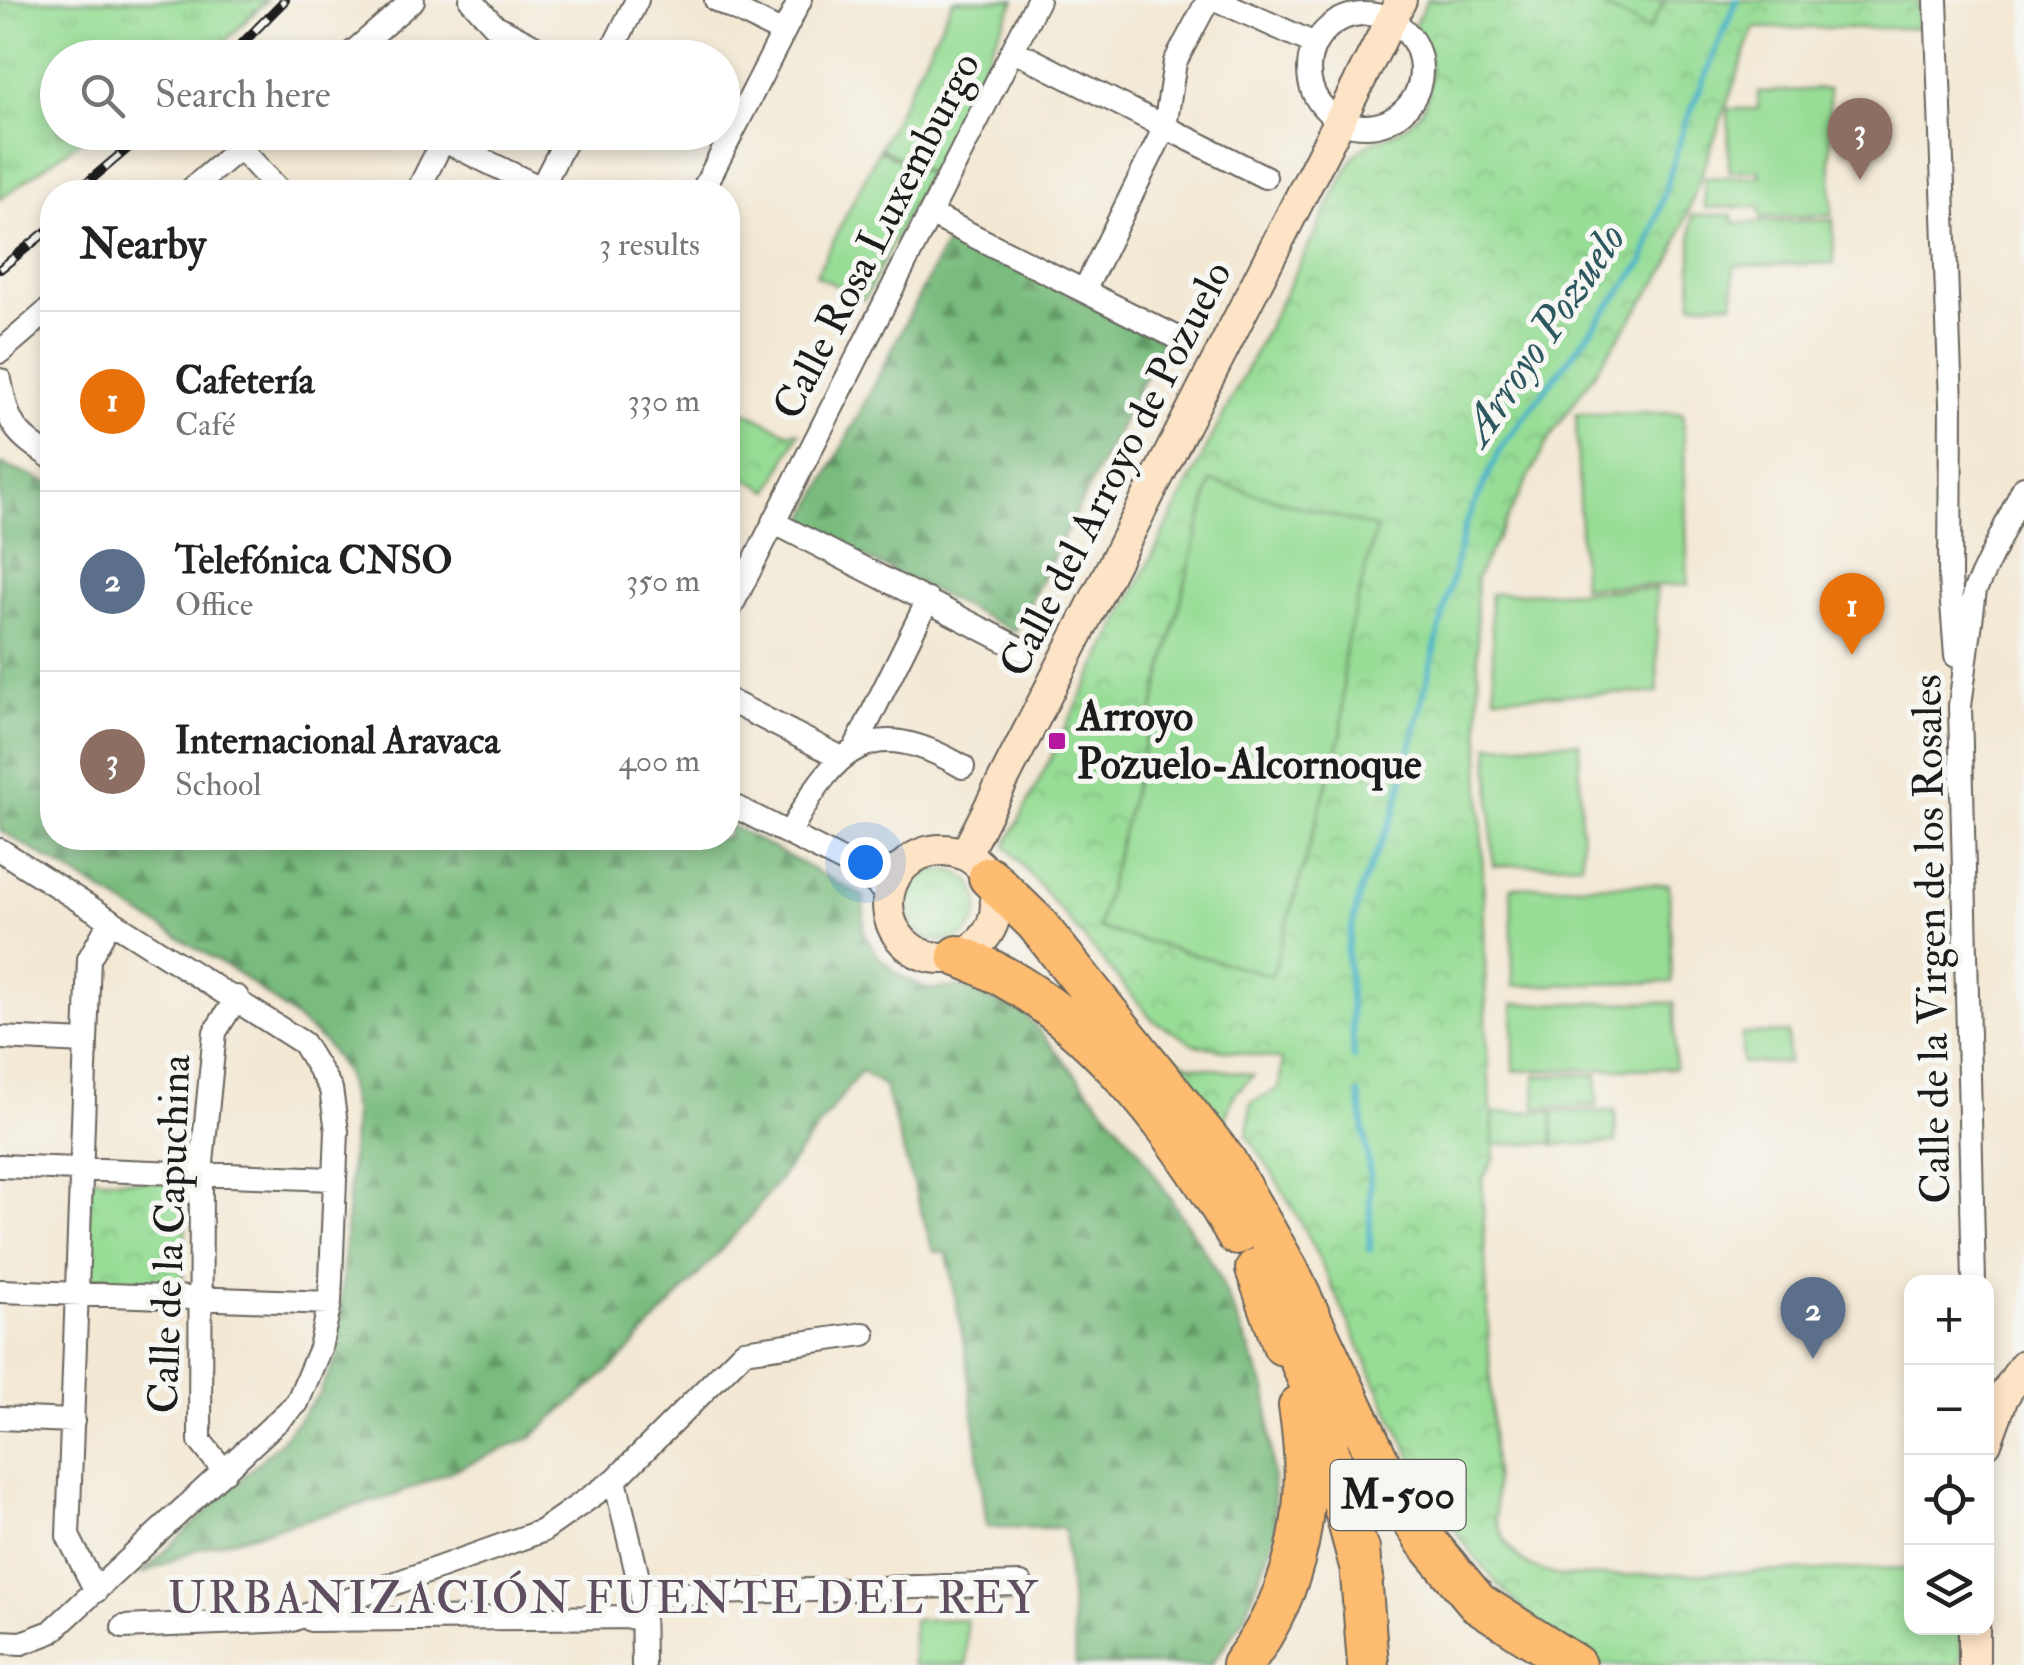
<!DOCTYPE html>
<meta charset="utf-8">
<style>
body{margin:0;font-family:"IM FELL Double Pica",serif;background:#f2f2f2;color:#222}
.controls{position:absolute;right:30px;bottom:30px;display:grid;overflow:hidden;border-radius:20px;box-shadow:0 5px 15px #0003}
.controls button{width:90px;height:90px;display:grid;place-items:center;padding:0;border:0;border-bottom:2px solid #e0e0e0;background:#fff;color:#222;font:50px sans-serif}
.you{position:absolute;left:865px;top:862px;width:35px;height:35px;margin:-25px;border:8px solid #fff;border-radius:50%;background:#1a73e8;box-shadow:0 0 0 15px #1a73e833}
.badge{display:grid;place-items:center;width:65px;height:65px;border-radius:50%;background:#7c3aed;color:#fff;font-size:32px;font-weight:700}
.pin{position:absolute;translate:-50% -82px;filter:drop-shadow(0 2px 5px #0008)}
.pin::after{content:'';position:absolute;top:52px;width:35px;height:30px;background:inherit;clip-path:polygon(0 0,100% 0,50% 100%)}
.list{margin:0;padding:0;list-style:none}
h2{display:flex;justify-content:space-between;align-items:center;height:130px;margin:0;padding:0 40px;font-size:42px}
h2 small{font-size:32px;font-weight:400;color:#767676}
.list li{display:grid;grid-template-columns:65px 1fr auto;gap:30px;align-items:center;box-sizing:border-box;height:180px;padding:0 40px;border-top:2px solid #e0e0e0}
.list b{display:block;font-size:38px;white-space:nowrap}
.list p{margin:0;font-size:32px;white-space:nowrap;color:#767676}
.list em{font-size:32px;font-style:normal;color:#767676}
.icon{flex:none;width:55px;height:55px;fill:none;stroke:currentColor;stroke-width:2;stroke-linecap:round;stroke-linejoin:round}
.map{position:relative;flex:none;width:2024px;height:1665px;overflow:hidden}
.search{position:absolute;background:#fff;box-shadow:0 5px 15px #0003;left:40px;top:40px;width:700px;height:110px;display:flex;align-items:center;gap:25px;box-sizing:border-box;padding:0 35px;border-radius:55px;color:#767676;font-size:38px}
.panel{position:absolute;background:#fff;box-shadow:0 5px 15px #0003;left:40px;top:180px;width:700px;height:670px;border-radius:40px}
.map>svg:first-child{display:block}
</style>
<div class="map">
<svg width="2024" height="1665" viewBox="0 0 2024 1665">
<defs>
<pattern id="grass-tufts" width="24" height="20" patternUnits="userSpaceOnUse" patternTransform="scale(2.5)"><rect width="24" height="20" fill="#97dd95"/><path d="M3 7l-1-3M5 7V3M7 7l1-3M15 17l-1-3M17 17v-4M19 17l1-3" fill="none" stroke="#82bd80"/></pattern>
<pattern id="forest-firs" width="22" height="20" patternUnits="userSpaceOnUse" patternTransform="scale(2.5)"><rect width="22" height="20" fill="#79bc7e"/><path d="M5 1l3.5 6h-7zM16 11l3.5 6h-7z" fill="#629866"/></pattern>
<pattern id="park-crowns" width="20" height="18" patternUnits="userSpaceOnUse" patternTransform="scale(2.5)"><rect width="20" height="18" fill="#97dd95"/><path d="M2 6a3 3 0 1 1 6 0M12 15a3 3 0 1 1 6 0" fill="none" stroke="#82bd80"/></pattern>
</defs>
<rect width="100%" height="100%" fill="#f6f6f2"/>
<filter id="ink" filterUnits="userSpaceOnUse"><feTurbulence type="fractalNoise" baseFrequency=".01" numOctaves="2"/><feDisplacementMap in="SourceGraphic" scale="20" xChannelSelector="R" yChannelSelector="G"/><feConvolveMatrix kernelMatrix="1 2 1 2 8 2 1 2 1" color-interpolation-filters="sRGB"/></filter>
<filter id="wash" filterUnits="userSpaceOnUse"><feTurbulence type="fractalNoise" baseFrequency=".0048" numOctaves="4" result="noise"/><feDisplacementMap in="SourceGraphic" scale="40" xChannelSelector="R" yChannelSelector="G"/><feGaussianBlur stdDeviation="2.25" result="paint"/><feColorMatrix in="noise" values="0 0 0 0 0 0 0 0 0 0 0 0 0 0 0 0 0 1.4 0 .05"/><feComposite in="paint" operator="in"/></filter>
<g filter="url(#wash)">
<rect width="100%" height="100%" fill="#f3e8d4"/>
<path fill="url(#grass-tufts)" stroke="#5a7c58" stroke-width="2.5" d="M0,0H267L209,57L58,58V132L91,133L0,199Z
M907 906a36 36 0 1 1 72 0a36 36 0 1 1-72 0Z"/>
<path fill="url(#forest-firs)" stroke="#4a6c4d" stroke-width="2.5" d="M950,235L1163,341L1015,632L802,526Z
M0,464L52,484V838H728V824L864,897V934L878,956L901,977L928,989L963,987L1026,1015L1139,1150L1216,1269L1267,1392L1276,1532L1245,1617L1211,1665H1076L1064,1528L987,1527L967,1360L947,1253L933,1251L884,1086L861,1071L748,1220L619,1362L532,1437L393,1496L194,1550L140,1575L281,1441L319,1394L337,1355L354,1115L345,1072L324,1042L290,1014L241,975L0,830Z"/>
<path fill="url(#park-crowns)" stroke="#5a7c58" stroke-width="2.5" d="M1427,0H1918L1919,28H1754L1669,265L1550,437L1476,578L1487,1051L1495,1157L1482,1180L1496,1521C1513,1560 1522,1566 1563,1577L1911,1568L1912,1628H1962L1961,1665H1601C1402,1562 1371,1304 1247,1136L1251,1103L1279,1088L1282,1060L1196,1045L1153,1020L1006,846L1354,156C1366,141 1385,139 1401,129C1440,105 1436,59 1414,26Z
M728,403L787,432H799L770,491L737,473L728,491Z
M1156,1046L1189,1065L1254,1075L1235,1093L1222,1125Z
M90,1178L188,1183L182,1287L84,1282Z"/>
<path fill="#97dd95" stroke="#5a7c58" stroke-width="2.5" d="M953,0H1015L929,173L880,148Z
M1591,0H1665L1649,30Z
M1829,89L1832,215L1761,218L1760,207L1705,208L1704,178L1760,176L1759,170L1729,171L1728,109H1758V92Z
M879,150L927,174L864,300L816,275Z
M1692,215H1733L1734,223L1833,220L1834,263L1734,266L1733,303H1692Z
M1683,413L1688,585L1582,587L1576,414Z
M1211,481L1376,528L1344,653L1342,732L1272,976L1098,928Z
M1656,589L1658,693L1495,696L1490,594Z
M1579,742L1582,863L1493,866L1489,745Z
M1669,884L1672,982L1513,986L1511,887Z
M1674,1002L1675,1068L1514,1071L1513,1004Z
M1788,1033V1063H1742V1034Z
M1597,1074V1106L1536,1108L1535,1076Z
M1552,1111L1553,1143L1493,1145V1113Z
M1615,1111L1616,1143L1554,1145L1553,1112Z
M966,1619L967,1665H913V1620Z"/>
<g fill="none" stroke-linecap="round" stroke-linejoin="round">
<path stroke="#49b3c7" stroke-width="6" d="M1354,1057L1347,950L1361,888L1395,812L1465,525L1502,446L1644,261L1683,130L1737,0
M1359,1094L1370,1175V1250"/>
</g>
</g>
<g filter="url(#ink)">
<g fill="none" stroke-linecap="round" stroke-linejoin="round">
<defs>
<path id="street" d="M471,0L494,25L557,58
M716,0L783,33
M1208,0L1175,62L1165,127L1265,177
M1217,0L1315,44
M1936,0L1951,403L1950,578L1956,656
M1309 70a56 56 0 1 1 112 0a56 56 0 1 1-112 0Z
M1013,50L1165,127L1084,291
M346,58L413,0
M608,58L637,0
M426,132L549,192
M240,148L281,192
M188,192L258,132
M417,192L443,140
M539,192L570,132
M702,192L800,0
M930,214L1182,340
M0,352L52,307
M0,380C9,426 13,432 52,458
M773,522L1023,650
M728,613L1038,0
M728,700L842,758
M854,750L928,600
M728,803L862,871L889,896
M789,834C834,749 870,712 963,767
M0,850L303,1043L331,1089L337,1131L330,1303L320,1348L297,1403L51,1632L22,1643L0,1642
M862,871L903,867
M0,1038L86,1042
M0,1166L333,1179
M1974,1282L1960,706L1975,590L2024,487
M0,1291L330,1303
M0,1418L73,1421
M225,1472L200,1441L201,1173L215,1032L237,997
M615,1480L642,1595L643,1665
M96,1591L68,1536L89,959L111,920
M642,1595L1021,1584
M311,1620L643,1617
M123,1627L292,1620L542,1531L615,1480L744,1351L864,1334"/>
<path id="secondary" d="M888 904a54 54 0 1 1 108 0a54 54 0 1 1-108 0Z
M965,855L1401,0
M1986,1443L2003,1397L2024,1365
M1974,1664V1628"/>
<path id="highway" d="M989,877L1036,923L1225,1160L1288,1270L1387,1479L1426,1541L1478,1603L1575,1665
M958,956C1075,997 1177,1128 1236,1234
M1256,1269L1283,1345
M1281,1315L1312,1389L1363,1577
M1359,1549L1368,1665
M1242,1665C1301,1588 1314,1501 1299,1406"/>
</defs>
<use href="#street" stroke="#67635c" stroke-width="26"/>
<use href="#secondary" stroke="#67635c" stroke-width="34"/>
<use href="#highway" stroke="#67635c" stroke-width="44"/>
<use href="#street" stroke="#fff" stroke-width="22"/>
<use href="#secondary" stroke="#fee4c6" stroke-width="30"/>
<use href="#highway" stroke="#fdbc70" stroke-width="40"/>
<defs>
<path id="rail" d="M228,58L285,0
M76,192L147,132
M0,269L52,227"/>
</defs>
<use href="#rail" stroke="#1c1c1c" stroke-width="10"/>
<use href="#rail" stroke="#f6f6f2" stroke-width="6" stroke-dasharray="19" stroke-linecap="butt"/>
</g>
</g>
<rect fill="#b5179e" stroke="#f6f6f2" stroke-width="4" x="1047" y="731" width="20" height="20" rx="5"/>
<g text-anchor="middle" dominant-baseline="central" stroke-width="10" stroke-linejoin="round" paint-order="stroke">
<rect fill="#f6f6f2" stroke="#5d5d5c" stroke-width="2.5" x="1330.5" y="1460" width="135" height="70" rx="8"/>
<g font-size="40" font-weight="bold" fill="#1c1c1c">
<text x="1398" y="1495">M-500</text>
</g>
<g font-size="42" fill="#1c1c1c" stroke="#f6f6f2">
<text transform="translate(877 236) rotate(-63)">Calle Rosa Luxemburgo</text>
<text transform="translate(1116 469) rotate(-63)">Calle del Arroyo de Pozuelo</text>
<text transform="translate(1932 939) rotate(-91)">Calle de la Virgen de los Rosales</text>
<text transform="translate(170 1234) rotate(-88)">Calle de la Capuchina</text>
</g>
<g font-size="42" font-weight="bold" fill="#1c1c1c" stroke="#f6f6f2" text-anchor="start">
<text x="1077" y="717">Arroyo<tspan x="1077" dy="48">Pozuelo-Alcornoque</tspan></text>
</g>
<g font-size="45" font-style="italic" fill="#2e5860" stroke="#f6f6f2">
<text transform="translate(1544 334) rotate(-56)">Arroyo Pozuelo</text>
</g>
<g font-size="45" letter-spacing="2.5" fill="#5e4e5f" stroke="#f6f6f2">
<text x="604" y="1599">URBANIZACIÓN FUENTE DEL REY</text>
</g>
</g>
</svg>
<div class="controls">
<button>+</button>
<button>−</button>
<button><svg class="icon" aria-label="locate" viewBox="0 0 24 24"><circle cx="12" cy="12" r="6"/><path d="M12 2v4M12 18v4M2 12h4M18 12h4"/></svg></button>
<button><svg class="icon" aria-label="layers" viewBox="0 0 24 24"><path d="M12 4l9 5-9 5-9-5zM3 14l9 5 9-5"/></svg></button>
</div>
<div class="you"></div>
<div class="pin badge" style="left:1852px;top:655px;background:#e8710a">1</div>
<div class="pin badge" style="left:1813px;top:1359px;background:#5c6f8a">2</div>
<div class="pin badge" style="left:1860px;top:180px;background:#8d6e63">3</div>
<div class="search"><svg class="icon" aria-label="search" viewBox="0 0 24 24"><circle cx="10" cy="10" r="6"/><path d="M15 15l6 6"/></svg>Search here</div>
<section class="panel">
<h2>Nearby<small>3 results</small></h2>
<ul class="list">
<li><span class="badge" style="background:#e8710a">1</span><div><b>Cafetería</b><p>Café</p></div><em>330 m</em></li>
<li><span class="badge" style="background:#5c6f8a">2</span><div><b>Telefónica CNSO</b><p>Office</p></div><em>350 m</em></li>
<li><span class="badge" style="background:#8d6e63">3</span><div><b>Internacional Aravaca</b><p>School</p></div><em>400 m</em></li>
</ul>
</section>
</div>
